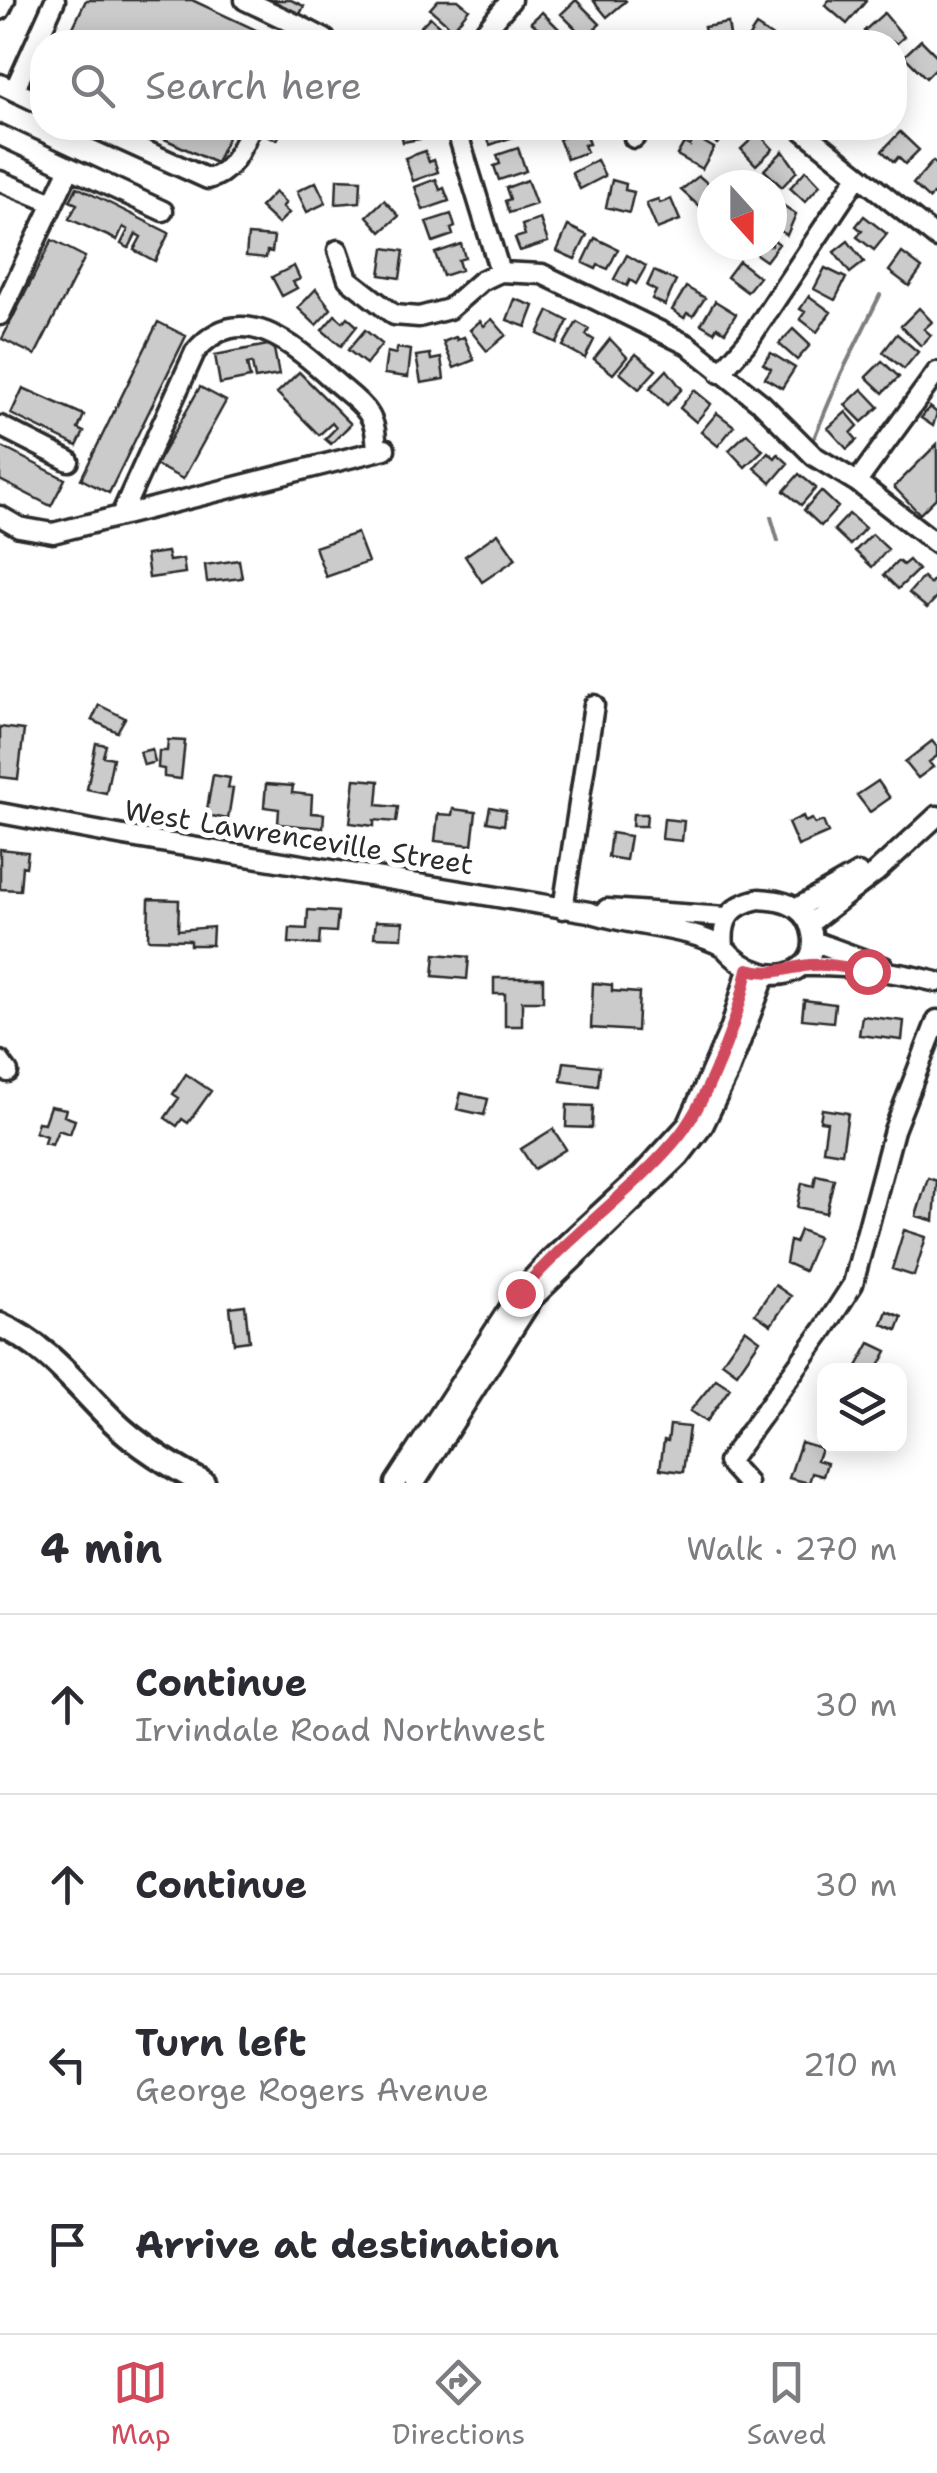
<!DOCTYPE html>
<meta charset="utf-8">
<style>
body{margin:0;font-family:"Shantell Sans",sans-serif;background:#f2f2f3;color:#2b2b33}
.controls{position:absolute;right:30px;bottom:30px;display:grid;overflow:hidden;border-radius:20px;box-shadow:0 5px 25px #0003}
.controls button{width:90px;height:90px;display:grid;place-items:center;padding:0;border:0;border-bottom:2px solid #e1e1e2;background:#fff;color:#2b2b33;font:50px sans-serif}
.compass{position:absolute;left:697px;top:170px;width:90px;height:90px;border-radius:50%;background:#fff;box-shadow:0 5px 25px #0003;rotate:159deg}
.stop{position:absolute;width:30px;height:30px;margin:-22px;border:8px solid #d1495b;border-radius:50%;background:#fff}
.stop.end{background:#d1495b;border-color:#fff;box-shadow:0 2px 10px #0008}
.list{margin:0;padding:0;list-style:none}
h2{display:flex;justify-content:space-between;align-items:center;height:130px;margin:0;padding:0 40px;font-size:42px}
h2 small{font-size:32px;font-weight:400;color:#7c7c81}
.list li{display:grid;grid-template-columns:65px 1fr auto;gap:30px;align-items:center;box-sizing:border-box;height:180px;padding:0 40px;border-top:2px solid #e1e1e2}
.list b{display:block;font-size:38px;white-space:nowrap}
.list p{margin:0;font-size:32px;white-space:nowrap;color:#7c7c81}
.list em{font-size:32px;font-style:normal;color:#7c7c81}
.icon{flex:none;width:55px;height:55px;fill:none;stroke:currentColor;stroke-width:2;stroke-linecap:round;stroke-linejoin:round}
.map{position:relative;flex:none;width:937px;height:1483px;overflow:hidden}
.search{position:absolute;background:#fff;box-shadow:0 5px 25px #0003;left:30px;right:30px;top:30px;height:110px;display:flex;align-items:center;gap:25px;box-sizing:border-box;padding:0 35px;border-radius:40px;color:#7c7c81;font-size:38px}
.sheet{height:850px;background:#fff}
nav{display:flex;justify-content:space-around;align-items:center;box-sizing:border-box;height:140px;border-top:2px solid #e1e1e2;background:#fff;font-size:28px;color:#7c7c81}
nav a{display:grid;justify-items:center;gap:5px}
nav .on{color:#d1495b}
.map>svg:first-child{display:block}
</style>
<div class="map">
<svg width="937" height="1483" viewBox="0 0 937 1483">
<rect width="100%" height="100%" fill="#fff"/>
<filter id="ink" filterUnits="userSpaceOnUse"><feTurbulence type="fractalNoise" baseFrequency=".01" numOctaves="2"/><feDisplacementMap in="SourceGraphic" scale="20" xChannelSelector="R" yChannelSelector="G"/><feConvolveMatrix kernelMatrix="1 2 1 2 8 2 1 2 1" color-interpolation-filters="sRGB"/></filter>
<g filter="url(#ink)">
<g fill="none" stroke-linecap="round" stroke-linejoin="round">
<path stroke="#7e7e7e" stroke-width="4" d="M814,438L841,374L880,295
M771,517L778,541"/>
</g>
<path fill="#cbcbcb" stroke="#2b2b2b" stroke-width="2.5" d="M86,0H192L275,39L273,42H66Z
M261,0H291L304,6L298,18Z
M438,0H458L469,9L453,29L430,9Z
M576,0L600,24L585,38L561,14Z
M593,0H625L626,1L607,17Z
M829,0H865L866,1L847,24L825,5Z
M542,12L565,35L557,42H540L532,34L538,28L531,22Z
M884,13L904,37L894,46V42H875L864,31Z
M430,17L449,35L442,42H421L413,35Z
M728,23L731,42H707L704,27Z
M756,26L776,39L774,42L746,41Z
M687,32L691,42H668L667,40Z
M921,40L937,56V67L926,78L904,56Z
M141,128H232L216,163Z
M267,128H283L277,140L263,134Z
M400,128H423L425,138L403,142Z
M484,128H513L516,136L490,145Z
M700,128H732L717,144Z
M584,130L589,144L584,145L587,152L567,159L559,139Z
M900,132L919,150L905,164L898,157L894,162L882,151Z
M758,133L773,149L756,165L741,149Z
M695,137L714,148L702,169L677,155L684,143L690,146Z
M518,148L526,171L499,180L494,166L500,164L497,155Z
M425,151L429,162L434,160L438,172L413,181L405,158Z
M783,151L797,171L782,187L764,170Z
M597,160L605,176L580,189L572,173Z
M933,161L937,165V190L929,199L913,184Z
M806,170L820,185L805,202L790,188Z
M699,176L712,187V195L701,208L681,190Z
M337,179L361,180L360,202L336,204Z
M436,179L440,190L444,188L449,201L423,210L415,187Z
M527,180L536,204L509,213L505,201L510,199L506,188Z
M612,180L626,184L625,190L634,192L629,213L606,207Z
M316,182L326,203L307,212L297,191Z
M77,187L169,233L155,261L134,250L141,237L136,234L129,248L121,244L128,230L123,227L117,240L69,219L77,204L70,201Z
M275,192L286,203L282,207L289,213L278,224L260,207Z
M772,198L796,214L787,235L772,226Z
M658,199L660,203L671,199L680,220L657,229L646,203Z
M384,200L399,216L381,232L367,216Z
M451,214L455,227L451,229L453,235L433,242L426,222Z
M864,216L887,234L874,250L857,237L862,231L856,226Z
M540,219L548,242L520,251L515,238L525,235L522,225Z
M568,226L587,235L575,259L557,251Z
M248,235L274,237L272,252L267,251L266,258L246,256Z
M595,238L618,249L608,269L598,265L596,269L583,263Z
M772,238L779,244L766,261L746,247L772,245Z
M52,240L85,257L35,355L2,339Z
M848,241L864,262L850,273L834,252Z
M461,244L465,258L458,260L461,270L443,276L435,253Z
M384,248L404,251L400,278L380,275Z
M902,253L922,268L909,286L889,271Z
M627,255L646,266L636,284L630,280L627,286L614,279Z
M739,261L759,277L747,292L727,277Z
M294,266L300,279L293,282L297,288L282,296L272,277Z
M825,268L846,278L835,300L814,289Z
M654,271L676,281L665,305L652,299L656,291L647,286Z
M686,287L705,298L693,316L687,313L684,318L672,310Z
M316,289L331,309L316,325L298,308Z
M809,296L831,312L817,332L800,319L805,312L800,309Z
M515,299L534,306L526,327L507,320Z
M715,301L736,314L725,332L717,327L714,332L701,324Z
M919,308L932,322L924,329L931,335L921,346L901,326Z
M549,311L568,321L557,343L538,334Z
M335,315L343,322L347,317L357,326L341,346L322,330Z
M492,319L506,335L487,351L470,330L480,321L484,326Z
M158,322L186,336L109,493L81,479Z
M577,322L589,329L586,335L594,340L585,358L563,346Z
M793,329L810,345L797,360L779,344Z
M365,330L382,344L366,364L348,350Z
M897,334L918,352L904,369L883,352Z
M456,337L457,340L464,337L474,360L454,368L443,342Z
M610,339L627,357L613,374L594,359Z
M273,344L279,375L255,379L252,363L247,364L250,378L220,384L215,355Z
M397,348L411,350L408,377L384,374L387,352L396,354Z
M771,353L795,368L782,388L765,378L771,369L763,364Z
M430,354L431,360L441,358L444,379L421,383L416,356Z
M636,354L656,370L639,389L620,373Z
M882,361L899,377L883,393L866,377Z
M667,370L682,389L667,405L650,388Z
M299,372L351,424L331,444L325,439L336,428L332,423L319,435L277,393Z
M200,387L226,401L183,479L156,465Z
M23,388L84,415L78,429L84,432L77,446L11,414Z
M862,389L879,407L862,422L845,405Z
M694,390L711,404L696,422L680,408Z
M930,407L937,413L933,426L921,418Z
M846,412L858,426L851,433L857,440L847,449L828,428Z
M717,413L734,426L718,446L701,432Z
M747,433L763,450L745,467L729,450Z
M937,444V497L920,514L894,487Z
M0,446L65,479L51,506L0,480Z
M768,452L775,458L778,454L788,463L771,483L754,468Z
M799,474L816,488L801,505L784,491Z
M821,491L838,507L821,526L804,510Z
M849,514L865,528L850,545L834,530Z
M357,533L368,562L326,577L315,547Z
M498,533L516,559L482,582L465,556Z
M872,534L888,549L872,567L855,551Z
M167,552L169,561L183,559L185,573L149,578L146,555Z
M239,560L242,578L207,582L205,565Z
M909,560L918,570L898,589L884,575L898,561L903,565Z
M923,577L930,584L933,580L937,583V597L927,608L909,593Z
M99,705L125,718L117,732L92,720Z
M0,727L24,730L18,779L0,777Z
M168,740L185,741L181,779L164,777V769L158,768L159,751H167Z
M932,741L937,747V756L929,762L933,767L918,778L905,762Z
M96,743L106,745L103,756L113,758L106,793L87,789Z
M152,749L155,762L144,765L140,752Z
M213,775L230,778L228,788H233L228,819L206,815Z
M355,779L379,781L377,805L398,807L396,822L374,820V826L350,823Z
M878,781L890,798L870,812L857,795Z
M266,784L293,786L292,793L312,795L311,813L324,814L323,828L278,824L279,809L264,807Z
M490,807L506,810L504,825L487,822Z
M453,809L476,812L472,845L435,841L438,814L452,815Z
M633,814H647L646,826H632Z
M803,816L805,822L812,819L815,824L823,821L828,833L798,846L788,823Z
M664,819L684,821L682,841L662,839Z
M611,833L630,836L626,860L608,857Z
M0,849L28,852L26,867L22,866L20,890L0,889Z
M149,899L179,900L178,930L213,927L212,945H190V940L148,939Z
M308,910L338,912L336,932L320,931L319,945L289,943L290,928L307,929Z
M376,921L403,922L402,938L374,937Z
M435,954L469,957L467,979L433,976Z
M494,978H543V1001H522V1026H505V994H494Z
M593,983L612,985V991L639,993L637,1031L591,1028Z
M804,1000L835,1004L833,1022L802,1019Z
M862,1016L904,1021L902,1040L859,1035Z
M564,1062L600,1066L598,1086L561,1081Z
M186,1074L211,1091L188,1123L182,1119L177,1126L165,1118L179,1098L173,1094Z
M461,1093L488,1099L484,1115L457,1109Z
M567,1105L593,1106L592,1128L566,1127Z
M50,1106L66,1109L64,1116L75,1120L70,1134L58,1130L52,1145L44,1143L46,1136L35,1132L38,1122L44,1123Z
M822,1109L848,1113L842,1153L823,1150L827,1122L820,1121Z
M553,1129L566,1149L534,1169L521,1149Z
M816,1175L834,1179L826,1213L797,1207L802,1183L814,1186Z
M928,1178L937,1181L934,1221L916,1216Z
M800,1230L818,1237L804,1271L786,1263L790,1241L795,1243Z
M904,1230L926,1237L914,1276L892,1269Z
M775,1285L791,1296L771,1325L755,1314Z
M245,1305L249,1341L234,1343L230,1307Z
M887,1311L902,1317L897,1330L882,1324Z
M745,1329L760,1340L737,1373L722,1362Z
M870,1343L887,1351L877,1370H855Z
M716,1379L730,1388L706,1422L690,1411Z
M670,1425L689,1427L683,1472L660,1469L664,1440L668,1441Z
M801,1442L821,1448L817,1460L827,1463L823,1476L812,1473L809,1483L789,1478Z"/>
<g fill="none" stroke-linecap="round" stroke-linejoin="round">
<defs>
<path id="minor" d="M245,0L302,27L295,42
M0,10L5,0
M302,27L325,39L324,42
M476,42L511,0
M0,84L42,104
M14,91L55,0
M95,128L208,179C233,173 240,149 251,128
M456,128L500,272
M800,128L937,238
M0,135L163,211
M634,138L642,128
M0,181L53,203
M338,250L348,279L394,315L419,317L449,309L481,281L500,272L542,274L590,297L688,345L762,404L814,456L857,482L937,544
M0,315L70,168
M720,373L749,340L858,176
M0,426L69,461
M857,482L937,372
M121,515L195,352C240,297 295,345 334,381C345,391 360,401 368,413C376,424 376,438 377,451
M0,516L19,527L53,533L385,449
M0,813L124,836L589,912C632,927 684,926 724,947
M759,899C773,900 786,901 797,909C814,921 820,952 802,966C777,986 741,968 724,947C721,919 731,905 759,899Z
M797,908L858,873
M563,909L594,705
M607,909L726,917
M809,924L875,873L937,816
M813,941L884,967
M802,966C847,965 894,971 937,982
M0,1061L8,1072
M395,1483L519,1293L551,1258L641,1175L688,1124L731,1027L748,969
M415,1483L533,1298L679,1157L703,1126L727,1076L766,974
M747,1483L728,1462L824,1329L853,1284L894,1130L937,1020"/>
<path id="major" d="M0,1325C48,1346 76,1385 113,1421C138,1446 172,1466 203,1483"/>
</defs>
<use href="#minor" stroke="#2b2b2b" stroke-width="25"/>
<use href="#major" stroke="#2b2b2b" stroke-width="30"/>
<use href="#minor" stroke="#fff" stroke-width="18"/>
<use href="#major" stroke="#fff" stroke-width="22"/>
</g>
</g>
<g fill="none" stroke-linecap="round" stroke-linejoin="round" filter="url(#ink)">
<path stroke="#d1495b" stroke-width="12" d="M520,1293C566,1238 626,1197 673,1143C706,1107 739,1017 748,969C770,975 782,970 803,966C824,962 846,968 867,971"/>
</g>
<g text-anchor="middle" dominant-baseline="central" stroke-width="10" stroke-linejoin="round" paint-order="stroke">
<g font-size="28" fill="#2b2b2b" stroke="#fff">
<text transform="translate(299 837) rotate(9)">West Lawrenceville Street</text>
</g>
</g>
</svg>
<div class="controls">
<button><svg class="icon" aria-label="layers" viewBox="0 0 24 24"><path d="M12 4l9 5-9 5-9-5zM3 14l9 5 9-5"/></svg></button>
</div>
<svg class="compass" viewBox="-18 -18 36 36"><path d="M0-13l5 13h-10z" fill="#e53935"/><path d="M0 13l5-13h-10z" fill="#7c7c81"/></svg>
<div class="stop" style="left:867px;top:971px"></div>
<div class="stop end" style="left:520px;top:1293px"></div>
<div class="search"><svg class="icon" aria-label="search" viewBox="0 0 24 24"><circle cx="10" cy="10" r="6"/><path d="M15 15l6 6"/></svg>Search here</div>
</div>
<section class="sheet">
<h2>4 min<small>Walk · 270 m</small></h2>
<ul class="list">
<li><svg class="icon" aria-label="ahead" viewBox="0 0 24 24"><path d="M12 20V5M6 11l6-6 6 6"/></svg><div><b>Continue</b><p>Irvindale Road Northwest</p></div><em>30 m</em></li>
<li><svg class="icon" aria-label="ahead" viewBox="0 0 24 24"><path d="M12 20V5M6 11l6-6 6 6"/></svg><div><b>Continue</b></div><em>30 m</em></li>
<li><svg class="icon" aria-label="left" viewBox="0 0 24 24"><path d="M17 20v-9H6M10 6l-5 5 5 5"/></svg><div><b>Turn left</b><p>George Rogers Avenue</p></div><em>210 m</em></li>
<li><svg class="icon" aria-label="arrive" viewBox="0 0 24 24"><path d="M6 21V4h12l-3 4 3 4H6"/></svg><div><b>Arrive at destination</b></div></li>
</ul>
</section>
<nav>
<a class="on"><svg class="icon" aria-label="map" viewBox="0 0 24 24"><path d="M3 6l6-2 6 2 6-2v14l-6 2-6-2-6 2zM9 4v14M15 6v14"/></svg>Map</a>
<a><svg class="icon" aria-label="directions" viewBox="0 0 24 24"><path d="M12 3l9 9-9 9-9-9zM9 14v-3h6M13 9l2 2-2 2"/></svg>Directions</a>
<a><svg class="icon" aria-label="saved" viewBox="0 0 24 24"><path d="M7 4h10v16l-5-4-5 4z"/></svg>Saved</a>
</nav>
